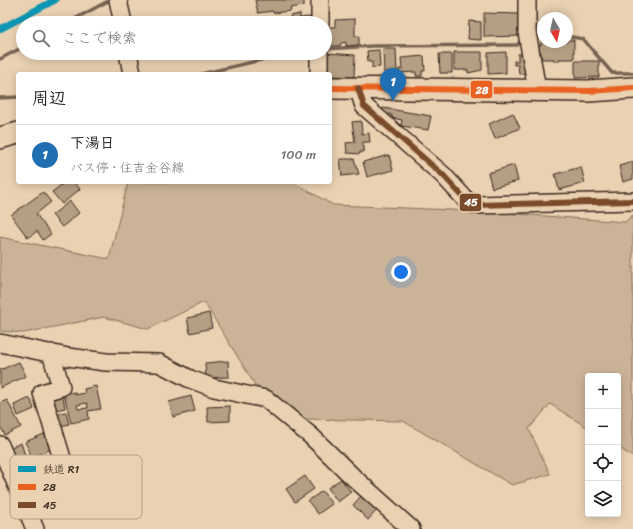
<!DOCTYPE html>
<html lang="ja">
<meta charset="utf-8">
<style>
body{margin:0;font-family:Sriracha,"Klee One",sans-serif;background:#f6f6f6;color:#222}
.controls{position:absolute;right:12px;bottom:12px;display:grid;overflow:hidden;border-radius:4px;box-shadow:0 2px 10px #0003}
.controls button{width:36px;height:36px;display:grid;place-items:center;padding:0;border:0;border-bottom:1px solid #e0e0e0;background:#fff;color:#222;font:20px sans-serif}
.compass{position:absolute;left:537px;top:12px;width:36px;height:36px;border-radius:50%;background:#fff;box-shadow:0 2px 10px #0003;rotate:171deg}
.you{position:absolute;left:401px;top:272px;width:14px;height:14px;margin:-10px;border:3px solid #fff;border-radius:50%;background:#1a73e8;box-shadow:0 0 0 6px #1a73e833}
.badge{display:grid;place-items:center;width:26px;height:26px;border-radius:50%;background:#1f6fb2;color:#fff;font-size:13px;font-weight:700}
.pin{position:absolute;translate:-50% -33px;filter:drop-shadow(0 1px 2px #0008)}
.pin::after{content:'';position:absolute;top:21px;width:14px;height:12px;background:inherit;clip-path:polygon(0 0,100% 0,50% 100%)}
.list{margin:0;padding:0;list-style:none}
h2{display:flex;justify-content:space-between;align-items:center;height:52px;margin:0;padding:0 16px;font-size:17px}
h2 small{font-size:13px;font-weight:400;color:#767676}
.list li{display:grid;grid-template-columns:26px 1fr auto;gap:12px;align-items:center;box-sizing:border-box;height:60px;padding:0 16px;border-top:1px solid #e0e0e0}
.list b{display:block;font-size:15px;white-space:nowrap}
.list p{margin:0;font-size:13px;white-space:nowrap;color:#767676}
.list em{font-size:13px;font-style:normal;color:#767676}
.icon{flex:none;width:22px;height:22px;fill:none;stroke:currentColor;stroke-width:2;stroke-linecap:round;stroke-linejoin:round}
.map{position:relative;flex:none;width:633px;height:529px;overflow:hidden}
.search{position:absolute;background:#fff;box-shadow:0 2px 10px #0003;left:16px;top:16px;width:316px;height:44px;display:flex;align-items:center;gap:10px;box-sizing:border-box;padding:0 14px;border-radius:22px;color:#767676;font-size:15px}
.panel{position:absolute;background:#fff;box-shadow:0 2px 10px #0003;left:16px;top:72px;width:316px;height:112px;border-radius:4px}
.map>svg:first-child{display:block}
</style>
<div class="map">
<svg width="633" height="529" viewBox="0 0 633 529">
<rect width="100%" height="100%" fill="#ead1b2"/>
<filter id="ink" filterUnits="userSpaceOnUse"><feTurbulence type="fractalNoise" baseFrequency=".025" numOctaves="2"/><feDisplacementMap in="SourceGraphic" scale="8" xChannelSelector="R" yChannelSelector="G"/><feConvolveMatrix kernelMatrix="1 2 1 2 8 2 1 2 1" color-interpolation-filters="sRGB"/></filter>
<g filter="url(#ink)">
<path fill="#cbb397" stroke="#836e5a" d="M128,182H293L333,205L477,211L625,222L633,215V457L618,447V376H588V428L550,404L529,429L550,474L512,485L403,421L303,419L255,385L204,302L148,329L104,317L24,333L0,331V237L109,259Z"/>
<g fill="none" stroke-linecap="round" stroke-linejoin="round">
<path stroke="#786452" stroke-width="3.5" d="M67,23L110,0
M532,36L543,35
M567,36L583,39L612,73H633
M326,49L372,46L517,45L522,39
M0,59L23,47
M201,74L291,53
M0,98L18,97"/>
</g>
<path fill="#b49e84" stroke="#3b2a1e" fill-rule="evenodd" d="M255,0H304V6L290,8L291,11L273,13V11L258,13Z
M484,13L519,14L520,36L484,37Z
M300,14V18L310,17L311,23H290V16Z
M355,19V36H359V45L346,46V42L341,43L340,46H326V34H329V27H335V20Z
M469,21L481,22V40L468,39Z
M541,40L543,42H567V40H574V59H559V61H554V59H541V52L536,53V45H541Z
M383,49H396L397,72L384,73Z
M379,50L380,67L372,68V62H368L367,51Z
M454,52H482V70L468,73V70H454Z
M506,52V73L488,74V53Z
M326,53L355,55L354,77L331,76L328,73L325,69Z
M439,54H452V73H440Z
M518,54H526L527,73L519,74L518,65H514V61H518Z
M424,56L425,71H422V76H416V72L399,73V69H402L401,58Z
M575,61H599V77L575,78Z
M383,108L431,116L428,130L401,126L402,120L392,118V115L382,113Z
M513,113L520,128L495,139L489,124Z
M361,121L362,134L369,133L370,142H363L364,152H360V154L347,153L346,143L355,142L352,122Z
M389,155L393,170L367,177L363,162Z
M340,159H354L359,174L342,176Z
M633,162V179L623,182L619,166Z
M514,165L518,181L492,188L488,173Z
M581,167L585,183L559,190L555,174Z
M65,182H74L80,189L62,204L52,192Z
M43,192L51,202L36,214L51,234L43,240L37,231L28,238L11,215Z
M70,201L79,213L62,227L52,215Z
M209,313L212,328L190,333L187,318Z
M228,361L229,377L206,378L205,363Z
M19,362L26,376L0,388V370Z
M96,386L101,409L88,411L89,419L71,423L64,394L75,392V395L85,393L84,389ZM87,403L88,408L78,409L77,405Z
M191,396L195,411L173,417L169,402Z
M63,397L65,408L56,410L54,398Z
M30,398L34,409L18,416L14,405Z
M7,400L21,427L5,435L0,426V403Z
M230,406V421L208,422L207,407Z
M66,412L69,424L57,427L55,414Z
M44,434L51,449L32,457L25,442Z
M21,443L26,458L14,462L9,448Z
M305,476L314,489L295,502L286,489Z
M341,479L351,492L338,502L328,488Z
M322,491L332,504L318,514L308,501Z
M361,496L377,510L368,520L353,505Z"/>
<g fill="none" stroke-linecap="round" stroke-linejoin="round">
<defs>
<path id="minor" d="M118,0L123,23
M527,0V32L537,90
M320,23V0
M128,53L132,74
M319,74V53
M358,88L364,106L443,175L466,200L476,205L633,201
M0,343L68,357L106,362L159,363L190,379L214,388L266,399L311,436L353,477L411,529
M0,445L35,529
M27,508L69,481L42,393L61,387L51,353"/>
<path id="major" d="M330,88L589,91L633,88
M0,138L18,133"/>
</defs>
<use href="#minor" stroke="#3b2a1e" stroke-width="20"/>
<use href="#major" stroke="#3b2a1e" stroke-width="24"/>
<use href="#minor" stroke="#ead1b2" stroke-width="17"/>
<use href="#major" stroke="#ead1b2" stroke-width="21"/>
<defs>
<path id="bus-1" d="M330,88L589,91L633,88"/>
<path id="bus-2" d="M358,88L364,106L443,175L466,200L476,205L633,201"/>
</defs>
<use href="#bus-1" stroke="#ead1b2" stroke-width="9"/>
<use href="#bus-2" stroke="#ead1b2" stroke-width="9"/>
<use href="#bus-1" stroke="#e96222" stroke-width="6"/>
<use href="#bus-2" stroke="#7a4b2a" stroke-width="6"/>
<defs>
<path id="rail-1" d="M0,29L55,0"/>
</defs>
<use href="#rail-1" stroke="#ead1b2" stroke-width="10"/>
<use href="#rail-1" stroke="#0996b4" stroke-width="7"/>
</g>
</g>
<rect x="10" y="455" width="132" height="64" rx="6" fill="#ead1b2" stroke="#b69f86" stroke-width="1"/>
<rect x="18" y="466" width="18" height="6" fill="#0996b4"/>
<rect x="18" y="484" width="18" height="6" fill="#e96222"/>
<rect x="18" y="502" width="18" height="6" fill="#7a4b2a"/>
<g font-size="11" fill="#3b2a1e">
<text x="43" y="473">鉄道 R1</text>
<text x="43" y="491">28</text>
<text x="43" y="509">45</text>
</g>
<g stroke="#ead1b2" stroke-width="1.5">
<rect x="470" y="80" width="23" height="19" rx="4" fill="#e96222"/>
<rect x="459" y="193" width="23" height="19" rx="4" fill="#7a4b2a"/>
</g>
<g font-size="11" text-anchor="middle" font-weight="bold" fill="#fff">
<text x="482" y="94">28</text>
<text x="471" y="206">45</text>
</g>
</svg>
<div class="controls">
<button>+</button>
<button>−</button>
<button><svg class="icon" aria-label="locate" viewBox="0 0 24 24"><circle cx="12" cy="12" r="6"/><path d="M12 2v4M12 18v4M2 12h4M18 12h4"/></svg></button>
<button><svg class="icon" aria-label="layers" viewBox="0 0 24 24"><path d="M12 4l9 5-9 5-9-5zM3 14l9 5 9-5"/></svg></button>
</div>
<svg class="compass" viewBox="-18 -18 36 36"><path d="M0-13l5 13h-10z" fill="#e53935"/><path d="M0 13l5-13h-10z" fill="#767676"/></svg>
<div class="you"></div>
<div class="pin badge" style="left:393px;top:101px">1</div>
<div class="search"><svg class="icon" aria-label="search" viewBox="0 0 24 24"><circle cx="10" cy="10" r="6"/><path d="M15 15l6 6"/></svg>ここで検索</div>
<section class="panel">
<h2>周辺<small></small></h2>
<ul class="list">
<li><span class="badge">1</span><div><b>下湯日</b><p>バス停 · 住吉金谷線</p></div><em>100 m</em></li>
</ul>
</section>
</div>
